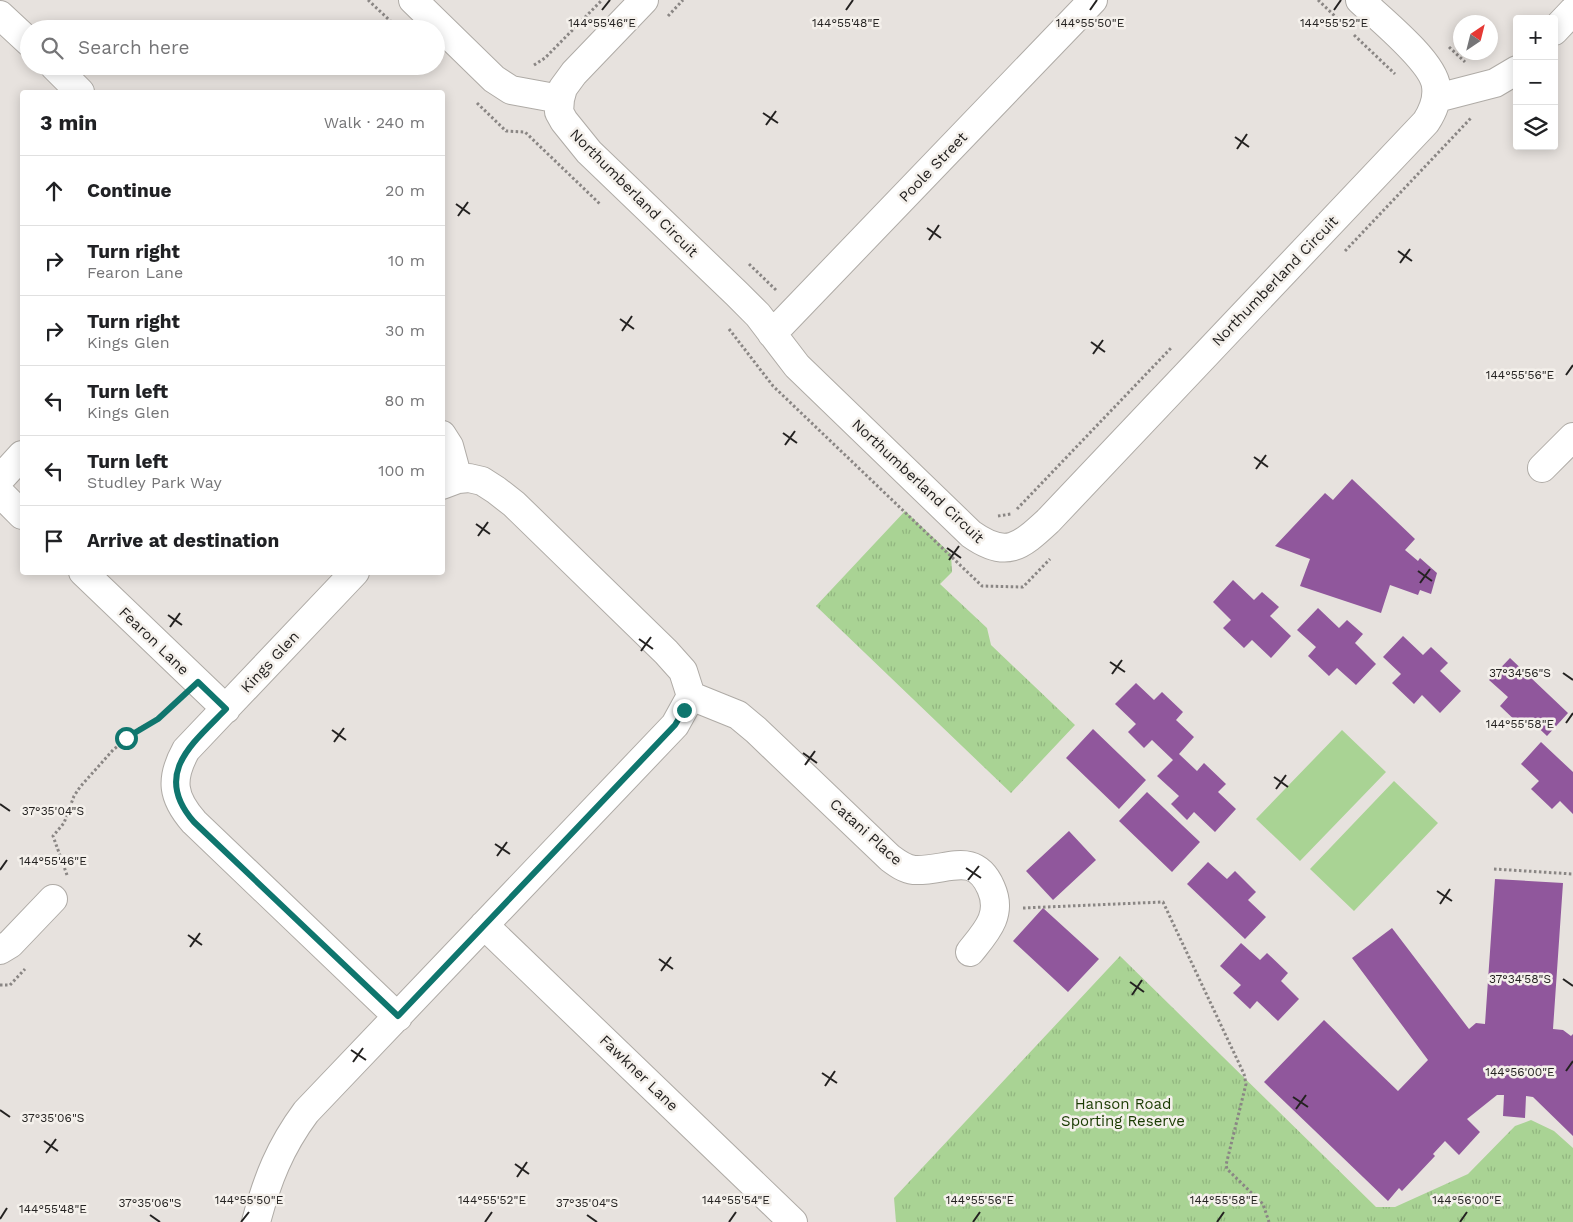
<!DOCTYPE html>
<meta charset="utf-8">
<style>
body{margin:0;font-family:"Work Sans",sans-serif;background:#f2f2f2;color:#202124}
.controls{position:absolute;right:15px;top:15px;display:grid;overflow:hidden;border-radius:5px;box-shadow:0 2px 12px #0003}
.controls button{width:45px;height:45px;display:grid;place-items:center;padding:0;border:0;border-bottom:1px solid #e0e0e0;background:#fff;color:#202124;font:25px sans-serif}
.compass{position:absolute;left:1453px;top:15px;width:45px;height:45px;border-radius:50%;background:#fff;box-shadow:0 2px 12px #0003;rotate:35deg}
.stop{position:absolute;width:15px;height:15px;margin:-11px;border:4px solid #0f766e;border-radius:50%;background:#fff}
.stop.end{background:#0f766e;border-color:#fff;box-shadow:0 1px 5px #0008}
.list{margin:0;padding:0;list-style:none}
h2{display:flex;justify-content:space-between;align-items:center;height:65px;margin:0;padding:0 20px;font-size:21px}
h2 small{font-size:16px;font-weight:400;color:#757577}
.list li{display:grid;grid-template-columns:32px 1fr auto;gap:15px;align-items:center;box-sizing:border-box;height:70px;padding:0 20px;border-top:1px solid #e0e0e0}
.list b{display:block;font-size:19px;white-space:nowrap}
.list p{margin:0;font-size:16px;white-space:nowrap;color:#757577}
.list em{font-size:16px;font-style:normal;color:#757577}
.icon{flex:none;width:28px;height:28px;fill:none;stroke:currentColor;stroke-width:2;stroke-linecap:round;stroke-linejoin:round}
.map{position:relative;flex:none;width:1573px;height:1222px;overflow:hidden}
.search{position:absolute;background:#fff;box-shadow:0 2px 12px #0003;left:20px;top:20px;width:425px;height:55px;display:flex;align-items:center;gap:12px;box-sizing:border-box;padding:0 18px;border-radius:28px;color:#757577;font-size:19px}
.panel{position:absolute;background:#fff;box-shadow:0 2px 12px #0003;left:20px;top:90px;width:425px;height:485px;border-radius:5px}
.map>svg:first-child{display:block}
</style>
<div class="map">
<svg width="1573" height="1222" viewBox="0 0 1573 1222">
<defs>
<pattern id="park-tufts" width="24" height="20" patternUnits="userSpaceOnUse" patternTransform="scale(1.25)"><rect width="24" height="20" fill="#a9d394"/><path d="M3 7l-1-3M5 7V3M7 7l1-3M15 17l-1-3M17 17v-4M19 17l1-3" fill="none" stroke="#91b57f"/></pattern>
</defs>
<rect width="100%" height="100%" fill="#e7e2de"/>
<path fill="url(#park-tufts)" d="M905,511L951,554L952,572L940,584L987,628L991,645L1075,725L1011,793L816,606Z
M1120,956L1376,1207H1395L1468,1174L1515,1126L1531,1120L1554,1131L1573,1148V1222H896L894,1198Z"/>
<path fill="#a9d394" d="M1342,730L1386,772L1300,861L1256,819Z
M1394,781L1438,823L1354,911L1310,869Z"/>
<path fill="#90579c" d="M1352,479L1415,539L1405,550L1418,561L1420,558L1437,573L1431,594L1420,590L1418,595L1390,585L1381,613L1300,586L1310,559L1275,546L1325,493L1333,500Z
M1233,580L1254,600L1262,592L1279,607L1270,616L1291,636L1271,658L1252,640L1244,648L1223,628L1231,620L1213,602Z
M1318,608L1339,628L1347,620L1363,634L1355,643L1376,664L1356,685L1337,668L1329,676L1308,656L1316,647L1297,630Z
M1403,636L1423,655L1431,647L1448,663L1440,671L1461,691L1440,713L1422,695L1414,704L1392,683L1401,674L1383,657Z
M1510,658L1568,713L1547,736L1528,718L1521,726L1500,706L1508,697L1489,680Z
M1136,683L1154,700L1162,692L1183,712L1176,720L1194,737L1179,754L1197,771L1204,763L1226,784L1218,792L1236,809L1215,832L1194,812L1187,820L1171,804L1179,796L1157,776L1173,760L1152,740L1144,748L1128,732L1136,724L1115,704Z
M1093,729L1146,780L1119,809L1066,758Z
M1541,742L1573,772V814L1560,801L1552,809L1531,789L1539,781L1521,764Z
M1147,792L1200,842L1172,872L1119,821Z
M1069,831L1096,860L1053,900L1026,871Z
M1208,862L1227,879L1235,871L1256,892L1248,900L1266,917L1245,939L1187,884Z
M1495,879L1563,883L1553,1029L1563,1030L1571,1036L1573,1034V1136L1533,1097L1526,1096L1525,1118L1503,1116L1504,1095H1497L1467,1119L1480,1132L1459,1155L1445,1141L1433,1154L1435,1156L1402,1191L1399,1188L1388,1201L1264,1082L1324,1020L1398,1091L1428,1060L1352,958L1392,928L1469,1029L1476,1023L1485,1024Z
M1043,908L1099,959L1068,992L1013,941Z
M1241,943L1260,960L1267,953L1288,973L1281,981L1299,999L1278,1021L1257,1001L1250,1009L1233,993L1241,985L1220,966Z"/>
<g fill="none" stroke-linecap="round" stroke-linejoin="round">
<defs>
<path id="street" d="M413,0L494,79L511,90L560,99
M644,0L574,73L563,88L560,99L559,112L564,121L589,152L737,294L758,315L797,366L971,534C1006,559 1020,547 1048,521L1426,122C1433,111 1438,100 1436,86C1433,61 1379,18 1360,0
M0,15L29,42
M1554,31L1573,11
M54,66L80,92
M1437,98L1495,83L1517,70
M772,334L1093,0
M442,435L449,446L458,479
M1542,468L1573,437
M0,479L22,455
M442,485L458,479L469,478L482,481L496,490L514,504L666,652L683,671L691,696
M0,493L22,515
M83,572L226,709
M355,572L186,750C170,779 172,797 194,822L398,1017
M691,696L738,715L756,730L890,858C898,864 905,869 914,870C946,872 974,849 991,888C1003,915 986,932 970,952
M484,925L793,1222
M0,950L10,944L53,899
M256,1222C267,1180 280,1147 306,1112L675,725L691,696"/>
</defs>
<use href="#street" stroke="#afaba6" stroke-width="30"/>
<path stroke="#8a8684" stroke-width="3" stroke-dasharray="2.5 2.5" stroke-linecap="butt" d="M368,0L399,29
M1318,0L1339,20
M668,16L683,0
M1354,35L1395,74
M1449,47L1465,62
M534,65L545,58L602,0
M477,103L506,131L525,132L601,205
M1345,251L1471,118
M749,264L777,291
M729,329L773,386L982,586L1023,587L1050,559
M1017,509L1172,347
M998,516L1011,514
M1494,869L1573,874
M67,875L53,836L64,823L74,796L80,787L113,750L140,728L158,719L179,700
M1023,908L1163,902L1244,1074L1246,1084L1226,1165L1227,1169L1263,1204L1269,1222
M0,985H10L25,969"/>
<use href="#street" stroke="#fff" stroke-width="28"/>
</g>
<g fill="none" stroke-linecap="round" stroke-linejoin="round">
<path stroke="#0f766e" stroke-width="6" d="M126,738L158,719L198,682L226,709C192,744 152,774 194,822L398,1016L675,725L684,710"/>
</g>
<path fill="none" stroke="#242221" stroke-width="2" d="M602,10L610,0M846,10L853,0M1090,10L1097,0M1334,10L1341,0M763,113L778,123M766,125L776,111M1235,137L1249,147M1237,149L1247,134M456,204L470,214M458,216L468,202M927,228L941,238M929,240L939,225M1398,251L1412,261M1400,263L1410,249M620,319L634,329M622,331L632,316M1091,342L1105,352M1093,354L1103,340M1566,375L1573,365M783,433L797,443M785,445L795,431M1254,457L1268,467M1256,469L1266,455M476,524L490,534M478,536L488,522M947,548L961,558M949,560L959,546M1418,571L1432,581M1420,583L1430,569M168,615L182,625M170,627L180,613M639,639L653,649M641,651L651,637M1110,662L1125,672M1563,673L1573,680M1112,674L1122,660M1566,723L1573,713M332,730L346,740M334,742L344,728M803,753L817,763M805,765L815,751M1274,777L1288,787M1276,789L1286,775M0,804L10,811M495,844L510,854M497,856L507,842M966,868L981,878M0,870L7,860M968,880L979,866M1437,891L1452,901M1440,904L1450,889M188,935L202,945M190,947L200,933M659,959L673,969M661,971L671,957M1563,979L1573,986M1130,982L1144,992M1132,995L1142,980M351,1050L366,1060M353,1062L363,1048M1566,1071L1573,1061M822,1073L837,1083M825,1086L835,1071M1293,1097L1308,1107M1296,1109L1306,1095M0,1110L10,1117M44,1141L58,1151M46,1153L56,1139M515,1164L529,1174M517,1177L527,1162M150,1215L160,1222M587,1215L597,1222M0,1219L7,1208M241,1222L249,1212M485,1222L492,1212M729,1222L736,1212M973,1222L980,1212M1217,1222L1224,1212M1460,1222L1467,1212"/>
<g text-anchor="middle" dominant-baseline="central" stroke-width="5" stroke-linejoin="round" paint-order="stroke">
<g font-size="15" fill="#242221" stroke="#f4f0eb">
<text transform="translate(933 167) rotate(-46)">Poole Street</text>
<text transform="translate(634 193) rotate(45)">Northumberland Circuit</text>
<text transform="translate(1275 281) rotate(-46)">Northumberland Circuit</text>
<text transform="translate(918 481) rotate(43)">Northumberland Circuit</text>
<text transform="translate(154 641) rotate(44)">Fearon Lane</text>
<text transform="translate(270 662) rotate(-47)">Kings Glen</text>
<text transform="translate(866 832) rotate(42)">Catani Place</text>
<text transform="translate(639 1073) rotate(44)">Fawkner Lane</text>
</g>
<g font-size="15" fill="#193a01" stroke="#f4f0eb">
<text x="1123" y="1104">Hanson Road<tspan x="1123" dy="17">Sporting Reserve</tspan></text>
</g>
</g>
<g font-size="12" text-anchor="middle" fill="#242221" stroke="#f4f0eb" stroke-width="5" stroke-linejoin="round" paint-order="stroke">
<text x="602" y="27">144°55'46"E</text>
<text x="846" y="27">144°55'48"E</text>
<text x="1090" y="27">144°55'50"E</text>
<text x="1334" y="27">144°55'52"E</text>
<text x="1520" y="379">144°55'56"E</text>
<text x="1520" y="677">37°34'56"S</text>
<text x="1520" y="728">144°55'58"E</text>
<text x="53" y="815">37°35'04"S</text>
<text x="53" y="865">144°55'46"E</text>
<text x="1520" y="983">37°34'58"S</text>
<text x="1520" y="1076">144°56'00"E</text>
<text x="53" y="1122">37°35'06"S</text>
<text x="249" y="1204">144°55'50"E</text>
<text x="492" y="1204">144°55'52"E</text>
<text x="736" y="1204">144°55'54"E</text>
<text x="980" y="1204">144°55'56"E</text>
<text x="1224" y="1204">144°55'58"E</text>
<text x="1467" y="1204">144°56'00"E</text>
<text x="150" y="1207">37°35'06"S</text>
<text x="587" y="1207">37°35'04"S</text>
<text x="53" y="1213">144°55'48"E</text>
</g>
</svg>
<div class="controls">
<button>+</button>
<button>−</button>
<button><svg class="icon" aria-label="layers" viewBox="0 0 24 24"><path d="M12 4l9 5-9 5-9-5zM3 14l9 5 9-5"/></svg></button>
</div>
<svg class="compass" viewBox="-18 -18 36 36"><path d="M0-13l5 13h-10z" fill="#e53935"/><path d="M0 13l5-13h-10z" fill="#757577"/></svg>
<div class="stop" style="left:126px;top:738px"></div>
<div class="stop end" style="left:684px;top:710px"></div>
<div class="search"><svg class="icon" aria-label="search" viewBox="0 0 24 24"><circle cx="10" cy="10" r="6"/><path d="M15 15l6 6"/></svg>Search here</div>
<section class="panel">
<h2>3 min<small>Walk · 240 m</small></h2>
<ul class="list">
<li><svg class="icon" aria-label="ahead" viewBox="0 0 24 24"><path d="M12 20V5M6 11l6-6 6 6"/></svg><div><b>Continue</b></div><em>20 m</em></li>
<li><svg class="icon" aria-label="right" viewBox="0 0 24 24"><path d="M7 20v-9h11M14 6l5 5-5 5"/></svg><div><b>Turn right</b><p>Fearon Lane</p></div><em>10 m</em></li>
<li><svg class="icon" aria-label="right" viewBox="0 0 24 24"><path d="M7 20v-9h11M14 6l5 5-5 5"/></svg><div><b>Turn right</b><p>Kings Glen</p></div><em>30 m</em></li>
<li><svg class="icon" aria-label="left" viewBox="0 0 24 24"><path d="M17 20v-9H6M10 6l-5 5 5 5"/></svg><div><b>Turn left</b><p>Kings Glen</p></div><em>80 m</em></li>
<li><svg class="icon" aria-label="left" viewBox="0 0 24 24"><path d="M17 20v-9H6M10 6l-5 5 5 5"/></svg><div><b>Turn left</b><p>Studley Park Way</p></div><em>100 m</em></li>
<li><svg class="icon" aria-label="arrive" viewBox="0 0 24 24"><path d="M6 21V4h12l-3 4 3 4H6"/></svg><div><b>Arrive at destination</b></div></li>
</ul>
</section>
</div>
